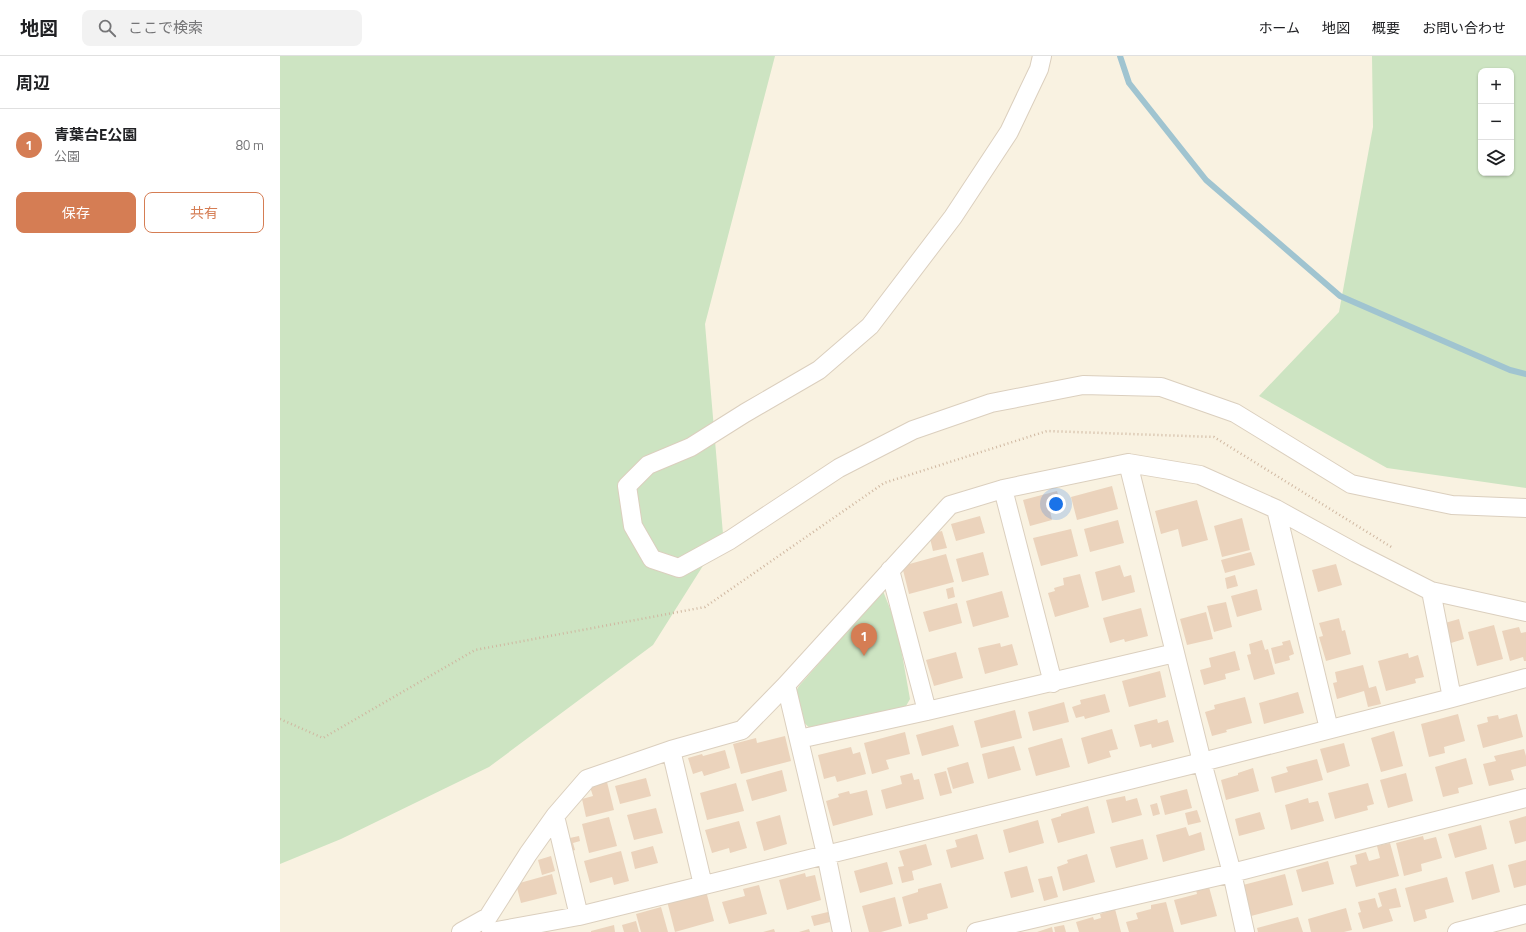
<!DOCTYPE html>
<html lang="ja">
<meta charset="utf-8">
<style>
body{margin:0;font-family:"Titillium Web","Noto Sans JP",sans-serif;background:#f2f2f2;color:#202124}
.controls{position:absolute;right:12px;top:12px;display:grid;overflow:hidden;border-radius:8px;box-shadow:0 1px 3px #0004}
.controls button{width:36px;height:36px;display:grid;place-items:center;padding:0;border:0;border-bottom:1px solid #e0e0e0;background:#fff;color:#202124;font:20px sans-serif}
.you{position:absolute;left:776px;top:448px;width:14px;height:14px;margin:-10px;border:3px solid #fff;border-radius:50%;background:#1a73e8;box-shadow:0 0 0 6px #1a73e833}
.badge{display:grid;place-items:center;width:26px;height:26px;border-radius:50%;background:#d57d54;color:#fff;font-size:13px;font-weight:700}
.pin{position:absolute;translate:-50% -33px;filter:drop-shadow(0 1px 2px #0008)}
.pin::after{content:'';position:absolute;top:21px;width:14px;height:12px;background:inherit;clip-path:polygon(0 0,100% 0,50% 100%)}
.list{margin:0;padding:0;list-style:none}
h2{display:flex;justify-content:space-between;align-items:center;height:52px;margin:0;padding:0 16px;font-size:17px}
h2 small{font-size:13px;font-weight:400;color:#757577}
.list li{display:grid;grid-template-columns:26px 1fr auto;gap:12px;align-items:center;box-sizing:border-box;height:72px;padding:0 16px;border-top:1px solid #e0e0e0}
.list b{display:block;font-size:15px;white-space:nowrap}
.list p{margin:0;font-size:13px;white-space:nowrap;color:#757577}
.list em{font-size:13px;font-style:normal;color:#757577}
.actions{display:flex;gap:8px;padding:12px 16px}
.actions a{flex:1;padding:9px 0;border:1px solid #d57d54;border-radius:8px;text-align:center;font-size:14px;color:#d57d54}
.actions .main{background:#d57d54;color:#fff}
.icon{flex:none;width:22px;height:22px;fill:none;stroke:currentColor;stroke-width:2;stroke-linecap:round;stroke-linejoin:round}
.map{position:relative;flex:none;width:1246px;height:876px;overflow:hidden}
header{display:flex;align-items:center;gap:24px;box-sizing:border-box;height:56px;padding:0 20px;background:#fff;border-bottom:1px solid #e0e0e0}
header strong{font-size:19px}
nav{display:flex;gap:22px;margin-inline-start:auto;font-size:14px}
.search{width:280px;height:36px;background:#f2f2f2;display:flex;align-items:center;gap:10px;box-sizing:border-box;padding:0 14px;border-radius:8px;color:#757577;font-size:15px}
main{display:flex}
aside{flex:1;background:#fff}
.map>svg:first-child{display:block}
</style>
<header>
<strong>地図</strong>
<div class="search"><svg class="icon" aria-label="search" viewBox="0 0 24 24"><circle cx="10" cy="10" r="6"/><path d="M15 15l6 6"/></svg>ここで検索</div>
<nav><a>ホーム</a><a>地図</a><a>概要</a><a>お問い合わせ</a></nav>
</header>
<main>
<aside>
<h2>周辺<small></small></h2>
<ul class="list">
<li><span class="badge">1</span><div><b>青葉台E公園</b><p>公園</p></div><em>80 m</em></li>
</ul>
<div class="actions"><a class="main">保存</a><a>共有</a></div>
</aside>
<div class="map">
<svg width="1246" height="876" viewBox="0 0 1246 876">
<rect width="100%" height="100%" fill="#f9f2e1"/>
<path fill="#cde4c2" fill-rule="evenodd" d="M0,0H495L425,268L443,478L373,589L209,711L61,783L0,808Z
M1092,0H1246V432L1107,412L979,340L1059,256L1093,71ZM1201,15H1231V117H1201Z
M603,535L617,570L630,643L622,657L532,674L522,665L516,635L519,630Z"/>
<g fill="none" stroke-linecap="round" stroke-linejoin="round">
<path stroke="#a0c4d0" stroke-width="6" d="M840,0L849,27L926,124L1060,240L1230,314L1246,318"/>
</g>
<path fill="#ebd3bc" d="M832,430L838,453L797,464L791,441Z
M777,435L782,452L770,455L772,464L750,470L743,444Z
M917,444L928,484L902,491L898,473L881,478L875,455Z
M700,460L705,477L676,485L671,468Z
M962,462L970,494L942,501L934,470Z
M838,464L844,487L810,496L804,473Z
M791,473L798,500L761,510L753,482Z
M662,475L667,492L653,495L649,478Z
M703,496L709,519L682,526L676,503Z
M971,496L975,509L945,517L941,504Z
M666,498L674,526L629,538L622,510Z
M1056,508L1062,529L1038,536L1032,514Z
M840,509L844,521L851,519L855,536L822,545L815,516Z
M800,518L809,551L775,561L768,537L775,535L774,532L784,529L783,522Z
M955,519L958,530L947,533L945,522Z
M673,531L675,541L668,543L666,533Z
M977,533L982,554L957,561L951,540Z
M722,535L729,561L693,571L686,545Z
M946,546L952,571L934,576L927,550Z
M677,547L682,567L649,576L643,556Z
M861,552L868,580L845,586L844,583L830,587L823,562Z
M926,556L933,583L907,589L900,563Z
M1059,562L1062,575L1065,574L1071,598L1046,605L1039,581L1043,580L1039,567Z
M1179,563L1184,583L1171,587L1165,567Z
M1214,569L1223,603L1197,610L1188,576Z
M1239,571L1241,577L1246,576V605H1244L1243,601L1230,605L1222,575Z
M982,584L985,594L988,593L995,618L974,624L967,599L971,598L969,588Z
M1010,584L1014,598L1009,600L1010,604L995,608L991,592L1003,589L1002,586Z
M720,587L721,591L732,588L738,609L705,618L698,592Z
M955,595L960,614L945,618L946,623L924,629L920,614L931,611L929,602Z
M676,596L683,622L654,630L646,604Z
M1128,597L1129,602L1138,599L1144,621L1135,623L1136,627L1106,635L1098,605Z
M1083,609L1089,632L1096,630L1101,648L1088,651L1084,635L1057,643L1053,627L1057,626L1055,616Z
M880,615L886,641L849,651L842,625Z
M1018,636L1024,657L984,668L979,647Z
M825,638L830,656L805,663L804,660L796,662L792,651L801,648L800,644Z
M965,641L972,667L946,674L947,676L932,680L925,656L935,653L934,649Z
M784,646L789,666L753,675L748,656Z
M735,654L742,682L701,692L694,665Z
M1178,658L1185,685L1164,691L1165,697L1149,701L1141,668Z
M1237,658L1243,681L1203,692L1197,669L1208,666L1207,661L1218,659L1219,663Z
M877,663L878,667L888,664L894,686L872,692L871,688L860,691L854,669Z
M673,669L679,690L642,700L636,679Z
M832,673L838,693L829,695L831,701L808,708L801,682Z
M1114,675L1123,710L1101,716L1091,682Z
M625,676L630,698L606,704L609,713L592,718L584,687Z
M505,680L511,705L461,718L453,688L476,682L477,687Z
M782,682L790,711L756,720L748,692Z
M1064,687L1070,710L1047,717L1040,693Z
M734,690L741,714L708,723L702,698Z
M571,691L573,698L580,696L586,718L557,726L555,720L544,723L538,699Z
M1244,693L1246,700V710L1231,714L1234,724L1209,730L1203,708L1216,705L1214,700Z
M445,694L450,712L424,720L422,715L413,718L408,702L422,698L423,700Z
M1186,702L1193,728L1178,732L1179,737L1163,741L1155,711Z
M1037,703L1043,724L995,737L991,721L1008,716L1006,711Z
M688,706L694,727L673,733L667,712Z
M973,712L979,735L946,744L941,724L958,719V717Z
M502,714L507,735L472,745L466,724Z
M666,715L672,737L660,740L654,718Z
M632,717L634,724L639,723L644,743L606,753L601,734L622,728L620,720Z
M1126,717L1133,745L1108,752L1100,724Z
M366,722L371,740L340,748L335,730Z
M327,726L334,754L306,761L302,743L313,740L310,731Z
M456,727L464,755L427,764L420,737Z
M1088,727L1094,748L1087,750L1088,754L1055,763L1048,737Z
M907,733L912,752L885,759L880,740Z
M587,734L593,759L553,770L546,745L559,741L558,738L569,735L570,738Z
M845,740L846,745L857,742L862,759L832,767L826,744Z
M1028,742L1029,747L1038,745L1044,765L1011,774L1005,749Z
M877,747L880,758L873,760L870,749Z
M808,750L815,777L778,787L771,763L781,760V758Z
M376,752L383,777L354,784L347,759Z
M917,754L921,766L908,769L905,757Z
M980,756L985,773L959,780L955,763Z
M500,759L507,788L484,795L476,766Z
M1246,760V785L1235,788L1229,765Z
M329,761L337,790L309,797L302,768Z
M758,764L764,787L729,797L723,774Z
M459,765L467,792L450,797L449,792L432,797L425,774Z
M1201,769L1207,793L1175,802L1168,778Z
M906,771L909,780L921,776L925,794L883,806L876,779Z
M697,778L704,803L671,812L666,794L677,791L675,784Z
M299,780L300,785L293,787L295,794L289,796L285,783Z
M1143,780L1144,784L1156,781L1162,802L1141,808L1142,815L1124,820L1116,787Z
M863,783L868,803L836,812L830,791Z
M1110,787L1119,820L1076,831L1070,810L1077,808L1075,799L1086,796L1089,805L1100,802L1097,790Z
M646,788L652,809L632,815L634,824L622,827L618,811L624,810L619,795Z
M373,790L378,807L355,813L351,796Z
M341,795L349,825L334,829L332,821L310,827L304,805Z
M807,798L815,826L783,835L777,811L788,807L787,804Z
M271,800L275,815L262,819L258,804Z
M1246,804V829L1234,832L1228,809Z
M1048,805L1054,828L1022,836L1016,814Z
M607,806L613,828L580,837L574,815Z
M1213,808L1220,836L1192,844L1185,816Z
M747,810L754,836L731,842L724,816Z
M525,817L526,821L535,819L541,844L507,854L499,824Z
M272,818L277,838L241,847L236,828Z
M1005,818L1013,849L971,860L963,829Z
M772,820L778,841L764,845L758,823Z
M1167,821L1174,846L1145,854L1147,862L1134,866L1125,832Z
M661,827L668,852L647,858L648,863L629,868L622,841L638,836V833Z
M479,829L487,858L449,868L442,846L465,840L463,833Z
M929,831L937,860L901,869L894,844L917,838L916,834Z
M1116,832L1121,851L1109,853L1113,865L1083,873L1078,857L1081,856L1078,846L1095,842L1098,852L1102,850L1098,837Z
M426,835L434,865L395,876L387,845Z
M615,841L622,870L601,876H589L582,850Z
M886,846L894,876H849L846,866L858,863L856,857L871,853V849Z
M381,851L388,876H361L356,858Z
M1066,852L1072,874L1064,876H1031L1028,863Z
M835,853L841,876H799L796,866L813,861L814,864L821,862L820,858Z
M548,856L550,866L534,870L531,860Z
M1018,861L1023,876H978L977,872Z
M356,865L359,876H344L342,869Z
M334,869L335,876H311V875Z
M784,869L786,876H775L774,871Z
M772,871L773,876H757Z
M494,873L495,876H483Z
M529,873L530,876H519Z"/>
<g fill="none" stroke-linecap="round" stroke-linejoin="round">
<defs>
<path id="minor" d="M762,0L759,13L729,76L673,161L590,270L539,314L465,357L411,391L368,409L347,430L353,470L372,503L399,512L450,484L559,412L633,374L711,347L803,329L881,331L955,357L1071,428L1172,449L1246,452
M848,407L922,706L952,817L965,876
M723,433L773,627
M996,453L1049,673
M610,514L647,655
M1151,535L1172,642
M506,629L546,798L562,876
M519,683L647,655L895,597
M391,694L423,829
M275,760L307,723L391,694L462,674L506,629L670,449L723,433L848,407L920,419L996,453L1076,497L1151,535L1246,556
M181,876L208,861L248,798L275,760L299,860
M211,876L299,860L922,706L1172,642L1246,622
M696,876L952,817L1246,742
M1177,876L1246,858"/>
</defs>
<use href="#minor" stroke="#dbcfbe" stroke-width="20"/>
<path stroke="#cfb7a0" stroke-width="2.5" stroke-dasharray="1 3" stroke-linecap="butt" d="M0,663L43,682L195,594L425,551L604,427L767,375L934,381L1113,492"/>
<use href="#minor" stroke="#fff" stroke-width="18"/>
</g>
</svg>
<div class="controls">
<button>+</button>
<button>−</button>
<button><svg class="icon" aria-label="layers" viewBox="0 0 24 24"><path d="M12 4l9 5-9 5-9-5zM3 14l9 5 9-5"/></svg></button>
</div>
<div class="you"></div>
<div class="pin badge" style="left:584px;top:600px">1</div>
</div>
</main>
